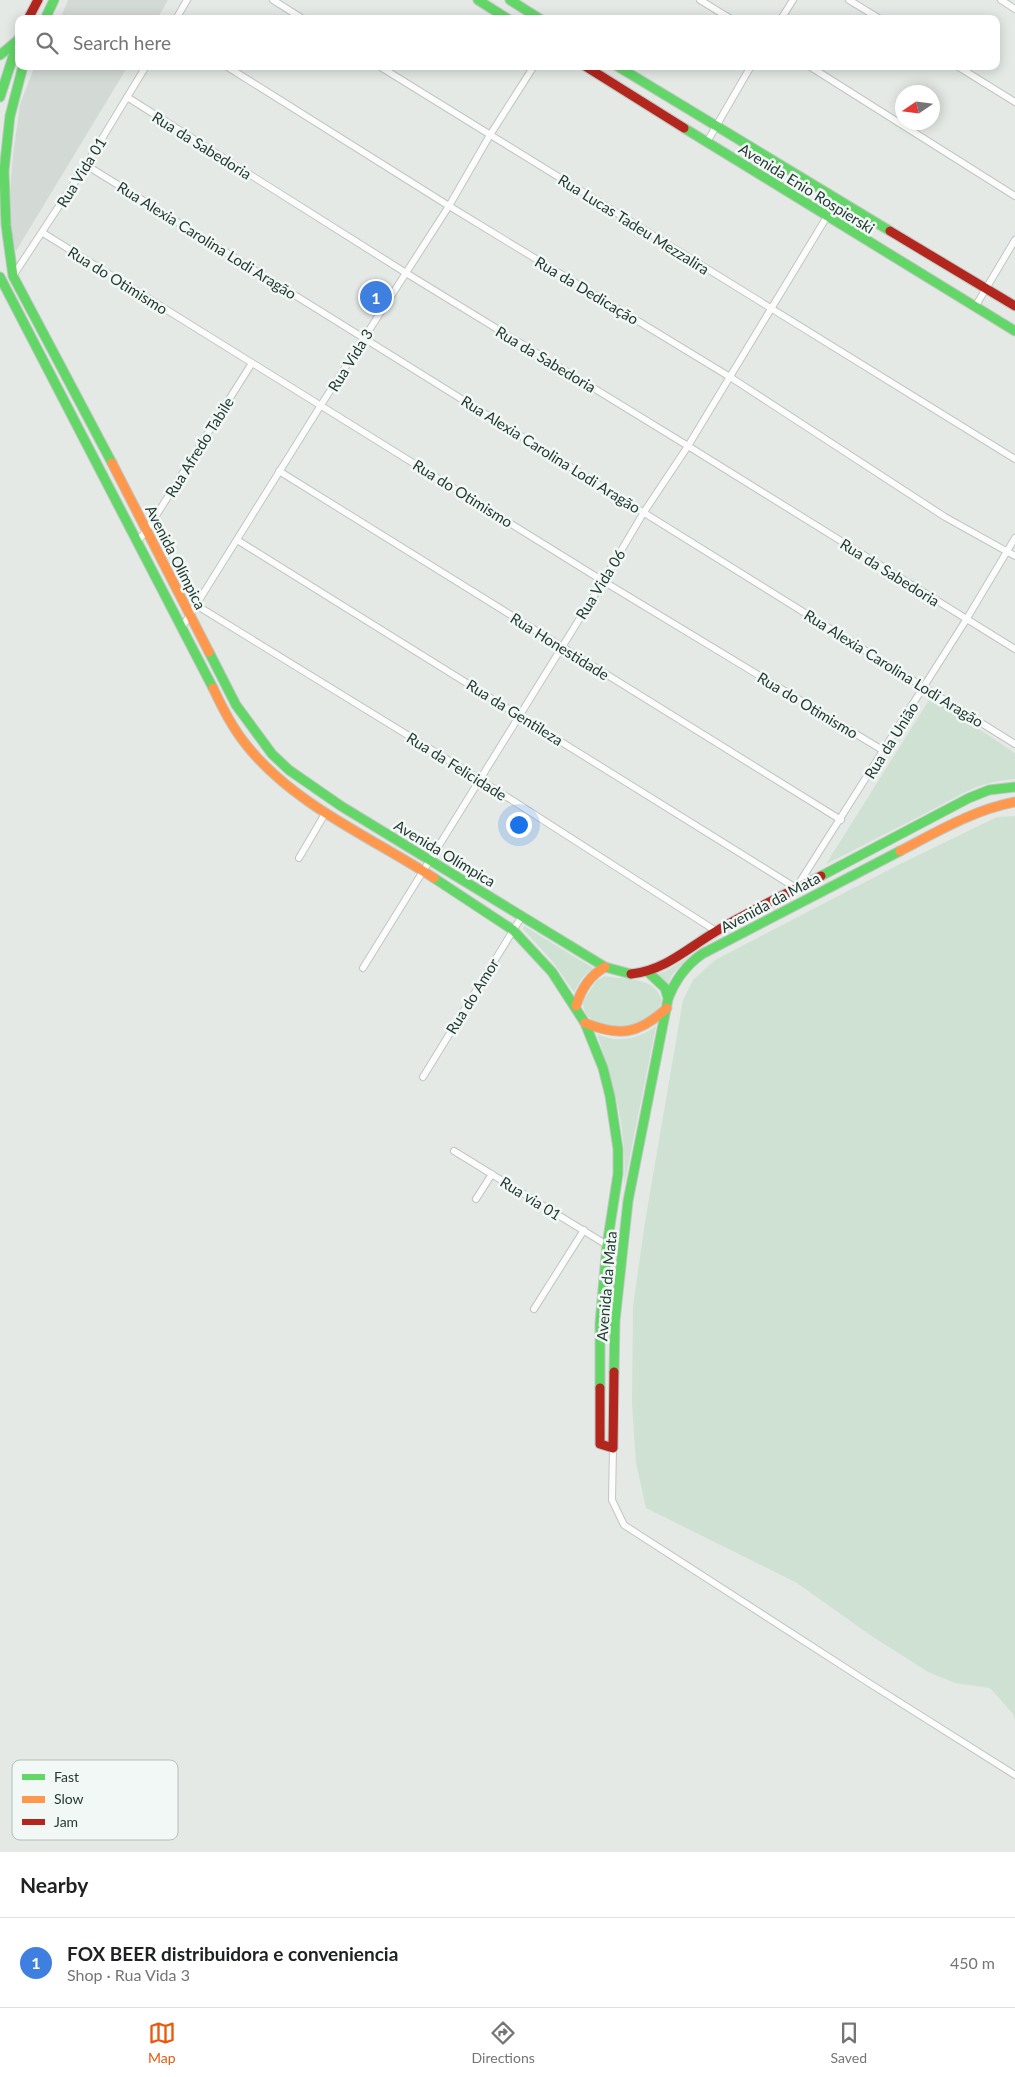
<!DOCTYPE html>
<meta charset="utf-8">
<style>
body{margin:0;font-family:Lato,sans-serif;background:#f6f6f6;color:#202124}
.compass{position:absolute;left:895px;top:85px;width:45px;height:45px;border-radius:50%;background:#fff;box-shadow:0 2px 12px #0003;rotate:257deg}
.you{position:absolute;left:518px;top:824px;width:18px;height:18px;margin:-12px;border:4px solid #fff;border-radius:50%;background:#1a73e8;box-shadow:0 0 0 8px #1a73e833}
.badge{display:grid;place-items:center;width:32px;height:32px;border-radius:50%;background:#ea580c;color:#fff;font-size:16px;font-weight:700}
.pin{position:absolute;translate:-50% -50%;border:2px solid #fff;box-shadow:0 1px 5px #0006}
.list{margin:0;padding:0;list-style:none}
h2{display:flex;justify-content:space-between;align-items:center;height:65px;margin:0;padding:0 20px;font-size:21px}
h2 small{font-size:16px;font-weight:400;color:#757577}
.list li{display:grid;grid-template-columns:32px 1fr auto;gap:15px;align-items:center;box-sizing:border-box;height:90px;padding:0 20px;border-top:1px solid #e0e0e0}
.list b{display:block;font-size:19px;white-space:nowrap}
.list p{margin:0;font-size:16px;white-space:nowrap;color:#757577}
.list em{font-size:16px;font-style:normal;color:#757577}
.icon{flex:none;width:28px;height:28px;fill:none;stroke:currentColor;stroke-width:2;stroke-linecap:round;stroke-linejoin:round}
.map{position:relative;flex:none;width:1015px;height:1852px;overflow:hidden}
.search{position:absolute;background:#fff;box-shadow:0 2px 12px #0003;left:15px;right:15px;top:15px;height:55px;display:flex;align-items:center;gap:12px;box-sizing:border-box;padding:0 18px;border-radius:10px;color:#757577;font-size:19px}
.sheet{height:155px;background:#fff}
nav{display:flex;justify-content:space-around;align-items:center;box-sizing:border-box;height:70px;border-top:1px solid #e0e0e0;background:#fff;font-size:14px;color:#757577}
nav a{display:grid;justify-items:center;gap:2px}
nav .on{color:#ea580c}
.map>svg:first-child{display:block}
</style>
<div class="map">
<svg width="1015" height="1852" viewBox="0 0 1015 1852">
<rect width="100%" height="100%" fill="#e4e9e6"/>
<path fill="#d3dad6" d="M68,0H168L157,19H60Z
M35,66H128L16,251L10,232L9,203L13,155L20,104Z"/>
<path fill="#cfe1d3" d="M931,697L1015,753V779C975,782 960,796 926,813C893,830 860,847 826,864Z
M1015,816V1720L1013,1714L990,1688L955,1683L928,1672L870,1635L797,1583L646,1508L636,1463L632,1404L633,1306L645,1222L683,1000L693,980L715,960L900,864L997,817Z
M524,926L593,968L582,978L574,992L553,962L523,929Z
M691,955L672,975L668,984L657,974L666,971Z
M605,976C626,981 655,975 662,1001C652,1032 582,1038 583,1001L597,980Z
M656,1026L624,1186C628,1132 614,1084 597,1034C617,1044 639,1039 656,1026Z"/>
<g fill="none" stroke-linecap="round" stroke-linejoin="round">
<defs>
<path id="street" d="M273,0L303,19
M700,0L731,19
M849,0L880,19
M1001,0L1015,9
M176,19L187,0
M781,19L793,0
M226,66L449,206L730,377L945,517L1015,556
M379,66L1015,459
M809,66L1015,196
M957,66L1015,102
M127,97L406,273L688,446L1015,649
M707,142L751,66
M86,165L1015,744
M43,233L603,581L884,751
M13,276L86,165L146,66
M975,307L1015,240
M279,471L841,820
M237,540L796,888L966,620L1015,538
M137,542L147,530L252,363
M196,605L479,779L716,931
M181,629L321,405L449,206L490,135L534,66
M299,858L326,812
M363,968L603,581L644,512L688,446L837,200
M423,1077L522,916
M454,1151L607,1245
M476,1199L492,1174
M534,1309L584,1230
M613,1448L612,1500L624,1525L869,1683L1015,1775"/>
<path id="fast" d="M478,0L508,19
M510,0L540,19
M45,19L54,0
M0,55L18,40
M23,66L10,116L4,171L6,225L13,276L112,463
M617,66L890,231
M0,97L19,38
M684,128L1015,331
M0,277L213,688
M209,652L236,705L272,754L289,770L341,806L605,967L631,974
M821,876L969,798L989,790L1015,787
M434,878L513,930L552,972L585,1023L603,1068L610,1096L618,1149V1174L607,1245L600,1323V1388
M648,972L665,988L668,998
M614,1372L615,1321L628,1201L668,999C675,980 685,966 702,954L900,851"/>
<path id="slow" d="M112,463L209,652
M213,688C223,709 233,729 248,747C296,806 371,837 434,878
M900,851C937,832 973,810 1015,802
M576,1006C581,989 589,976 605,967
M585,1023C620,1037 639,1034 667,1008"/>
<path id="jam" d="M28,19L38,0
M585,66L684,128
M890,231L1015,306
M631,974C664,971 688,948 715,932C749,911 786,894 821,876
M600,1388V1444L613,1448L614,1372"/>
</defs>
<use href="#street" stroke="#c1c6c3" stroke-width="8"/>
<use href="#fast" stroke="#c0c7c3" stroke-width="11"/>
<use href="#slow" stroke="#c0c7c3" stroke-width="11"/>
<use href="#jam" stroke="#c0c7c3" stroke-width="11"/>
<use href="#street" stroke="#fbfcfb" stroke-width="6"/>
<use href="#fast" stroke="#63d668" stroke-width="9"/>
<use href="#slow" stroke="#ff974d" stroke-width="9"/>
<use href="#jam" stroke="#b3261e" stroke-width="9"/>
</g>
<g text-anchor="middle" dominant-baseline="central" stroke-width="5" stroke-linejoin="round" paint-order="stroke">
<g font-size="15" fill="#243a32" stroke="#f2f8f5">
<text transform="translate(202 145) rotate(32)">Rua da Sabedoria</text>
<text transform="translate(81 172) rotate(-58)">Rua Vida 01</text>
<text transform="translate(807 188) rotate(32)">Avenida Enio Rospierski</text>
<text transform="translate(634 224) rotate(32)">Rua Lucas Tadeu Mezzalira</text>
<text transform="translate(207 240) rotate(32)">Rua Alexia Carolina Lodi Aragão</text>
<text transform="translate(118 280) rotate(32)">Rua do Otimismo</text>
<text transform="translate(587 290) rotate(31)">Rua da Dedicação</text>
<text transform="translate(546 359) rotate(31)">Rua da Sabedoria</text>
<text transform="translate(350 360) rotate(-58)">Rua Vida 3</text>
<text transform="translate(199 447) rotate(-58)">Rua Afredo Tabile</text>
<text transform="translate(551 454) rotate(32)">Rua Alexia Carolina Lodi Aragão</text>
<text transform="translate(463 493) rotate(32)">Rua do Otimismo</text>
<text transform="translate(176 557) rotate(63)">Avenida Olímpica</text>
<text transform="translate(890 572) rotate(32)">Rua da Sabedoria</text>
<text transform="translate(600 584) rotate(-58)">Rua Vida 06</text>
<text transform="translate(560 646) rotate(32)">Rua Honestidade</text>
<text transform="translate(894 668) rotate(32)">Rua Alexia Carolina Lodi Aragão</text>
<text transform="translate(808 705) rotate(31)">Rua do Otimismo</text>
<text transform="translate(515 712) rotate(32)">Rua da Gentileza</text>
<text transform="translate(891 740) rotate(-58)">Rua da União</text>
<text transform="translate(457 766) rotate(32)">Rua da Felicidade</text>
<text transform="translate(445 853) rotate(31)">Avenida Olímpica</text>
<text transform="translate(770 902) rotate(-28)">Avenida da Mata</text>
<text transform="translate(472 996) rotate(-58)">Rua do Amor</text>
<text transform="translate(531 1198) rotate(32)">Rua via 01</text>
<text transform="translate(606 1286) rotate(-85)">Avenida da Mata</text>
</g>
</g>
<rect x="12" y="1760" width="166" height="80" rx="8" fill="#f2f8f5" stroke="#b4bfba" stroke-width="1"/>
<rect x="22" y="1774" width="23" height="6" fill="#63d668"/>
<rect x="22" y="1796" width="23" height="7" fill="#ff974d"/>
<rect x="22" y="1819" width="23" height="6" fill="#b3261e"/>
<g font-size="14" fill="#243a32">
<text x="54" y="1782">Fast</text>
<text x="54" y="1804">Slow</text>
<text x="54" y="1827">Jam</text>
</g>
</svg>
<svg class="compass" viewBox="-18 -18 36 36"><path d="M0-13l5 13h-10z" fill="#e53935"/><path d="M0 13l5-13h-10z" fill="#757577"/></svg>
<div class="you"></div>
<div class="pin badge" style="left:376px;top:297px;background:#3f7fe0">1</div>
<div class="search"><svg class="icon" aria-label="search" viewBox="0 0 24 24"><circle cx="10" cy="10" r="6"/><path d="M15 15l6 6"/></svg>Search here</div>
</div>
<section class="sheet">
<h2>Nearby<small></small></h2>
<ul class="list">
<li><span class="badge" style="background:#3f7fe0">1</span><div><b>FOX BEER distribuidora e conveniencia</b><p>Shop · Rua Vida 3</p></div><em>450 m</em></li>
</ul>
</section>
<nav>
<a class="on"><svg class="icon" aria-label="map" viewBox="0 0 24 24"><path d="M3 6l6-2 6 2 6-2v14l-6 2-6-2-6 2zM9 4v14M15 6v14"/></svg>Map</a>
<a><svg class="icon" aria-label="directions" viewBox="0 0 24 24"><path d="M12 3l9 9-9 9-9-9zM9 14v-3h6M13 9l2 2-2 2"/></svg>Directions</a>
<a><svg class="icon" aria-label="saved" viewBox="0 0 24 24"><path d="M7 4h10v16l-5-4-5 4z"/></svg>Saved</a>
</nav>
